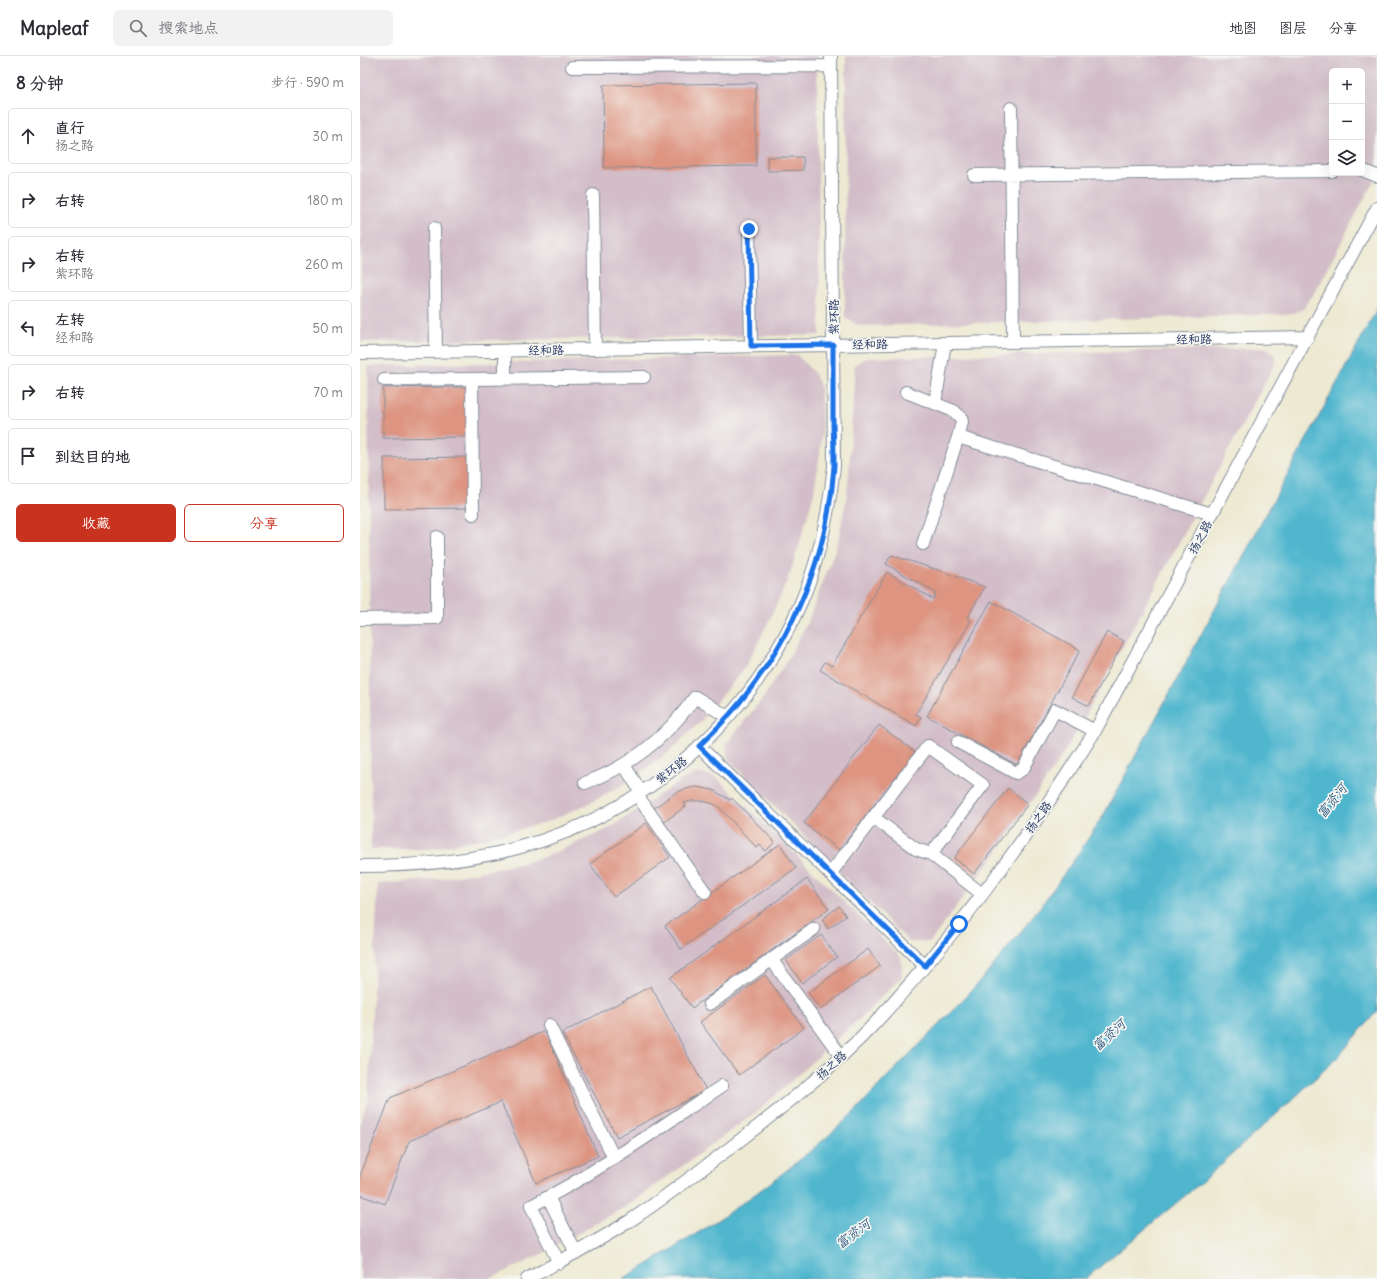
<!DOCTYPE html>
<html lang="zh">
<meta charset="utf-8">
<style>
body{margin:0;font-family:Delius,"LXGW WenKai TC",sans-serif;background:#f2f2f3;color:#2b2b33}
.controls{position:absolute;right:12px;top:12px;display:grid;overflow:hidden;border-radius:6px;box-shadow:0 4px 16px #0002}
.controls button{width:36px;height:36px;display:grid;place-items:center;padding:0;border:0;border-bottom:1px solid #e1e1e2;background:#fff;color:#2b2b33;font:20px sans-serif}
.stop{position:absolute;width:12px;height:12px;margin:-9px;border:3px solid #1a73e8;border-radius:50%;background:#fff}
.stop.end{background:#1a73e8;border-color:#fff;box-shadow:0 1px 4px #0008}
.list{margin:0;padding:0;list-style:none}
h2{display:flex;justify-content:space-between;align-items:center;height:52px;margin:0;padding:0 16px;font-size:17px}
h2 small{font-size:13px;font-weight:400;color:#7c7c81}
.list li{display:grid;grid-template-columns:26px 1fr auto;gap:12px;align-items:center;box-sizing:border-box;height:56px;margin:0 8px 8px;padding:0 8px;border:1px solid #e1e1e2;border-radius:6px}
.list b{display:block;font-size:15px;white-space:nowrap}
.list p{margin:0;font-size:13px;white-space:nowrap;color:#7c7c81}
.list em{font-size:13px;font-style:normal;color:#7c7c81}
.actions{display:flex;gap:8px;padding:12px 16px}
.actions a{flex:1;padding:9px 0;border:1px solid #c8321e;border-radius:6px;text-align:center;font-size:14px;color:#c8321e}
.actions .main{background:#c8321e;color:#fff}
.icon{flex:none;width:22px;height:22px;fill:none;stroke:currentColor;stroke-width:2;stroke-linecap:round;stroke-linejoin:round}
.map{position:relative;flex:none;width:1017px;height:1223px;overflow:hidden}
header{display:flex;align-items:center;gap:24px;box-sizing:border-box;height:56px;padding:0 20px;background:#fff;border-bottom:1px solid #e1e1e2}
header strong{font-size:19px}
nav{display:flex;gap:22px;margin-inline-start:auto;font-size:14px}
.search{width:280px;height:36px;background:#f2f2f3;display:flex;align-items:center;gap:10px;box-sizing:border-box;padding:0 14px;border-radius:6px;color:#7c7c81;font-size:15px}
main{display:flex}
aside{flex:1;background:#fff}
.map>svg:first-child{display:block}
</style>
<header>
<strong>Mapleaf</strong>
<div class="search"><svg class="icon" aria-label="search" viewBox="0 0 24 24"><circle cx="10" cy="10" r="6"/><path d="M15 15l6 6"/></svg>搜索地点</div>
<nav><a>地图</a><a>图层</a><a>分享</a></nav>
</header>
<main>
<aside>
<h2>8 分钟<small>步行 · 590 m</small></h2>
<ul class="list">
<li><svg class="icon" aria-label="ahead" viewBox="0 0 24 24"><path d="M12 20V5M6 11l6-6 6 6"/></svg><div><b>直行</b><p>扬之路</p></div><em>30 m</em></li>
<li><svg class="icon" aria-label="right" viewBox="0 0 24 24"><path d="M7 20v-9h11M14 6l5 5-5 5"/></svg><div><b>右转</b></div><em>180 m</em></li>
<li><svg class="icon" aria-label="right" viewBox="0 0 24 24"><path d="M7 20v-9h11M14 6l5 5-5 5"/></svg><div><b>右转</b><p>紫环路</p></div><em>260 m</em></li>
<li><svg class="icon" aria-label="left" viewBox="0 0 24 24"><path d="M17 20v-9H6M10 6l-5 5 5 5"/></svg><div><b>左转</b><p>经和路</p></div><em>50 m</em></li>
<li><svg class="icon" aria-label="right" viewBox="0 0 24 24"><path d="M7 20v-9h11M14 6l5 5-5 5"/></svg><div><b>右转</b></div><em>70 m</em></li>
<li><svg class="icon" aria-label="arrive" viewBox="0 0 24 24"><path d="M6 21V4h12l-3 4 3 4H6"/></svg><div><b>到达目的地</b></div></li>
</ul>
<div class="actions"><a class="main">收藏</a><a>分享</a></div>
</aside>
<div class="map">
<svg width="1017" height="1223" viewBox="0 0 1017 1223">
<rect width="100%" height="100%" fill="#f6f6f2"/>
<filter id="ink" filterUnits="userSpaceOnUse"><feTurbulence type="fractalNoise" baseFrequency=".025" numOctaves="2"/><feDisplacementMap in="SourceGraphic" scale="8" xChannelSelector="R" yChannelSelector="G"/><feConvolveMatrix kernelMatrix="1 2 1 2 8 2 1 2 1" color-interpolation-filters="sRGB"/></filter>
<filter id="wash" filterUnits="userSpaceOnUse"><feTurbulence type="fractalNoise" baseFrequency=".012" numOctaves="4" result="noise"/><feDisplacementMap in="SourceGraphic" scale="16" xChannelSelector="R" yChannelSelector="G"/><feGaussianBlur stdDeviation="0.9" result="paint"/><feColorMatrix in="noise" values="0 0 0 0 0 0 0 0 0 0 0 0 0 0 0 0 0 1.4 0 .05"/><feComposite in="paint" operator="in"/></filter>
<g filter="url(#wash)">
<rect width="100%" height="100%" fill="#ede9d2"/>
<path fill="#d2bdc8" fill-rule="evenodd" d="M0,0H457L460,279L1,286Z
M486,0H1017V119L953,239L942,254L931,258L500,270L485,262ZM972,15H1002V117H972Z
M907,292L915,299L916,306L724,663L700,703L637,796L570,886H549L368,703L366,688L403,642L431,598L448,565L469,511L479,481L487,439L489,417L495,309L506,302Z
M437,299L455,318L460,330L462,375L460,397L454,436L441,483L431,514L421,539L398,587L385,611L371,629L342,664L309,696L272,723L232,746L189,765L144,778L71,793H11L8,310Z
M336,718H347L357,722L541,901L542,921L497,965L399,1054L270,1148L182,1198L130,1223H0V1066L8,1043L18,828L79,823L109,818L163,807L187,800L248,773L325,722Z"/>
<path fill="#4fb6ce" stroke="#357296" d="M1017,253V955L978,1001L932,1044L838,1129L725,1223H263C323,1187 383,1150 437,1106C458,1089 479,1071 498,1052C512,1038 525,1022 540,1008C568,979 598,951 624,920C668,870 707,816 743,760Z"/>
<g id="blocks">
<path fill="#dd9481" d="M396,27V110L244,112L243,29Z
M407,101H443V114L408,115Z
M107,331V381L23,382V332Z
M108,401V452L24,453V402Z
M531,499L581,515L625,531L607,562L611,565L556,658L561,661L556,670L460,614L465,606L472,610L527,516L573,543L576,537L526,508Z
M631,545L720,594L657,709L567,660Z
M747,576L764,585L729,650L712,641Z
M519,669L555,696L479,794L444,767Z
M337,731L353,734L370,744L372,742L415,786L406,795L400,789L397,792L360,752L354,748L343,745H332L324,747L326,750L303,767L293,753L316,736L330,732Z
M648,732L668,748L614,818L594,802Z
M286,767L310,801L254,841L230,808Z
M420,788L436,812L321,893L305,870Z
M447,823L469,853L332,952L310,922Z
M479,850L486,860L468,873L462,863Z
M461,879L477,901L442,927L426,904Z
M508,893L520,910L460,954L448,937Z
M405,919L444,972L379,1019L340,966Z
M291,930L346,1034L257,1081L202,977Z
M185,975L238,1100L176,1127L141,1046L49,1085L25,1148L0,1139V1120L30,1042Z"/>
</g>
</g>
<g filter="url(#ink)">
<use href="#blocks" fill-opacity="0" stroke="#848c98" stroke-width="1"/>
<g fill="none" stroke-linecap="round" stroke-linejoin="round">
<defs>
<path id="minor" d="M212,11L471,10
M651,52L653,286
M1002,114L1017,120
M614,119L972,115
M233,139L235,293
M74,172L76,296
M389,173L391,290
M145,295V323
M0,297L948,281
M112,323L113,458
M24,324L284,321
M546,336L594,355L601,362L602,366L598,381
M575,347L585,287
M563,488L598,381L852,458
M0,563L77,562V481
M598,686L656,717L663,713L695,654L735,675
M339,690L565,910
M264,709L281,736
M225,727C271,710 307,681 335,641L368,661
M277,739L345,836
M513,761L556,793L571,798L622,838
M0,810C54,810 108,806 161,791C285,757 392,663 442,544C460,501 469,456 474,410L471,0
M470,818L568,690L623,729L571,798
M411,903L481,1000
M350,948L454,873
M189,969L254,1102
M188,1141L216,1197
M199,1207L171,1150C238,1116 299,1072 362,1030
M167,1223C201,1205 235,1187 268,1166C302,1144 334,1119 366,1095C418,1055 470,1015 515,967C598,877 670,778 735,675L1017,152"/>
</defs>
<use href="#minor" stroke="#848c98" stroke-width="14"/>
<use href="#minor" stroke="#fff" stroke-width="12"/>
</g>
</g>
<g fill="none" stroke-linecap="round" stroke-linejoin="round" filter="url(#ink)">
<path stroke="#1a73e8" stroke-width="5" d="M389,173L391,290L473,289C473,316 473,344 473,371C474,384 474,397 474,410C467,518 417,617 339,690L565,910L599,868"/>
</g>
<g text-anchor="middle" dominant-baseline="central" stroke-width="3.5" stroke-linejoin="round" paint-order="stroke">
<g font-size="12" fill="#1b2f5e" stroke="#f6f6f2">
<text transform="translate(473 261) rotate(-90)">紫环路</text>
<text transform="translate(834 283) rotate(-1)">经和路</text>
<text transform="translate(510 288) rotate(-1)">经和路</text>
<text transform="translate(186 294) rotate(-1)">经和路</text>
<text transform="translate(840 481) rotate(-62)">扬之路</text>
<text transform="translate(311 714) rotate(-38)">紫环路</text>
<text transform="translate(678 761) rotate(-55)">扬之路</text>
<text transform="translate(471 1009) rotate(-42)">扬之路</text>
</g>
<g font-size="13" font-style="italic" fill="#2b5880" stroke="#f6f6f2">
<text transform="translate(972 745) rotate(-51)">富资河</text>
<text transform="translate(749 979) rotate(-42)">富资河</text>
<text transform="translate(493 1178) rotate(-37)">富资河</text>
</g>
</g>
</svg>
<div class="controls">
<button>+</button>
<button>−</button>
<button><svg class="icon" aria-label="layers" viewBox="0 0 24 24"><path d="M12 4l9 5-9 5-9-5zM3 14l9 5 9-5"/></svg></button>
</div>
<div class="stop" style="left:599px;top:868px"></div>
<div class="stop end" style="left:389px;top:173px"></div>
</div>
</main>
